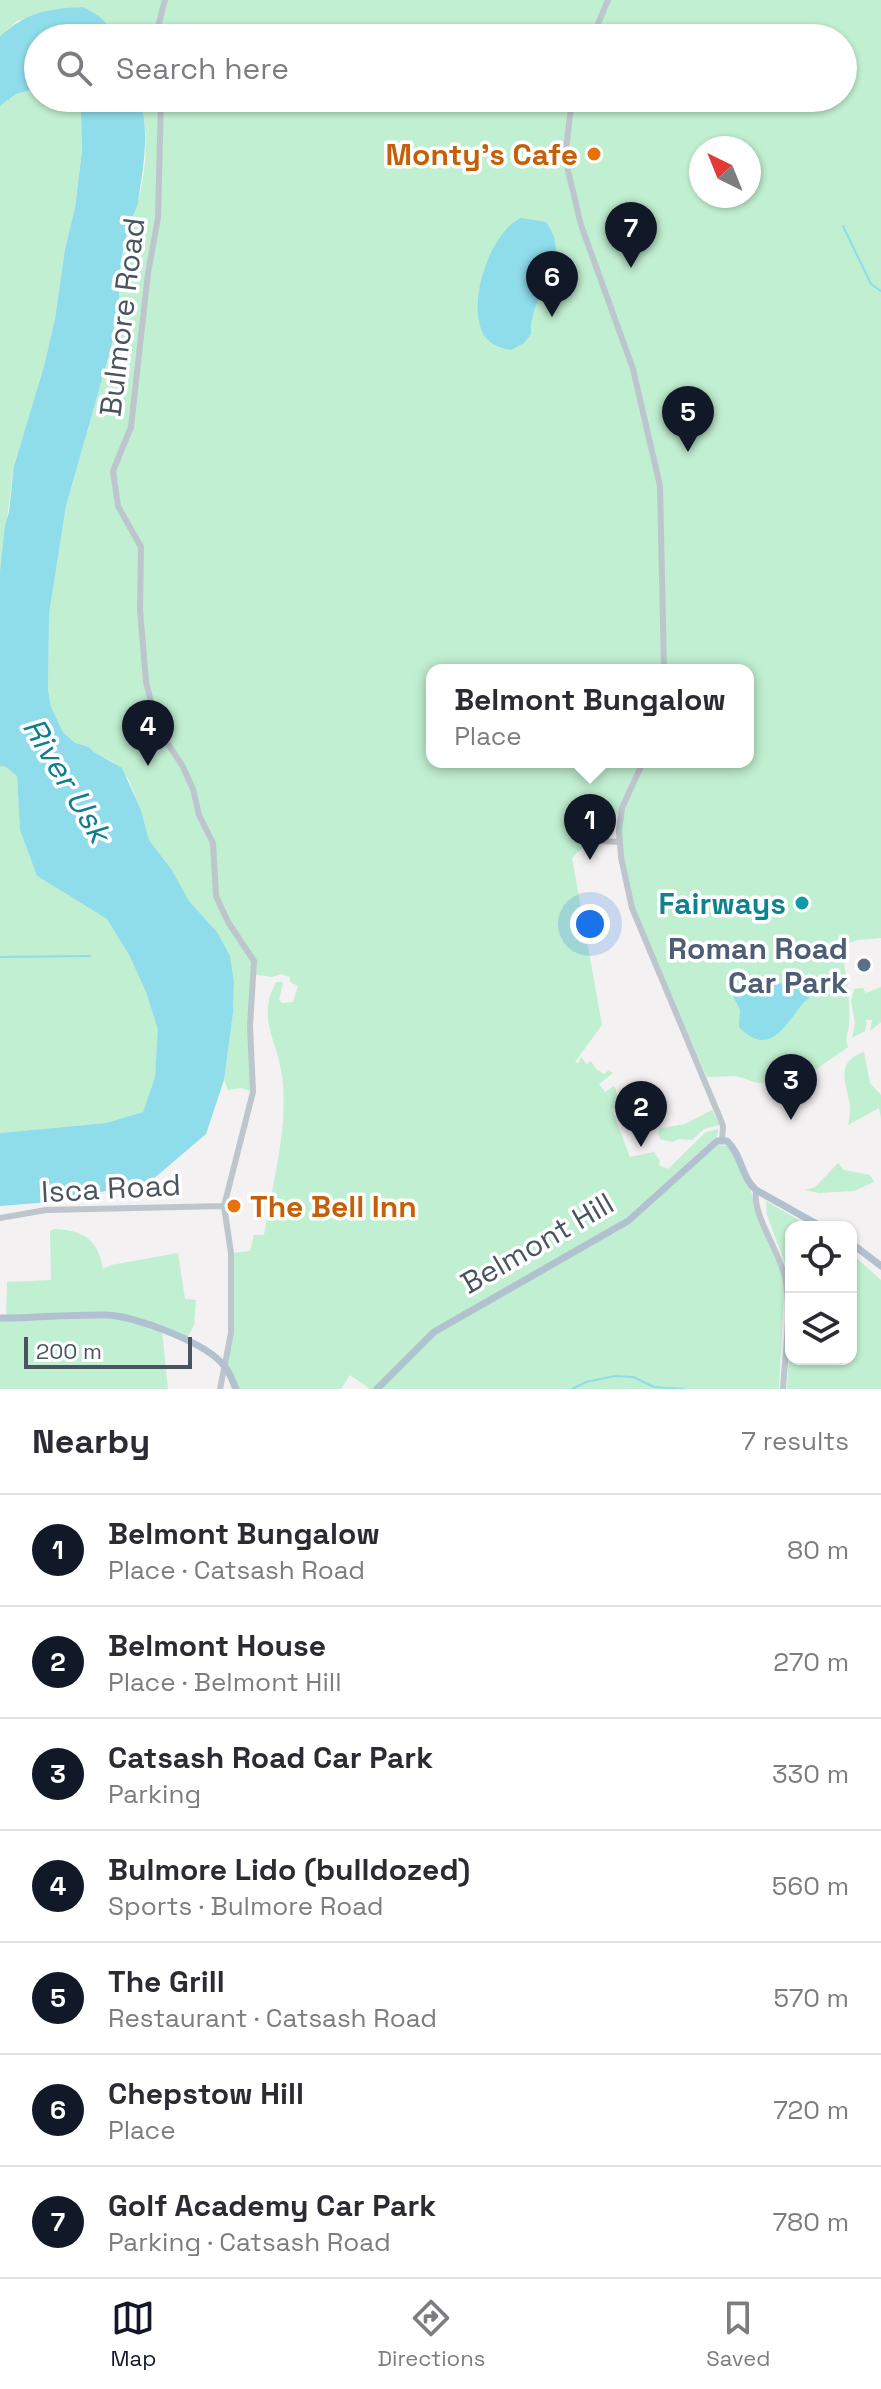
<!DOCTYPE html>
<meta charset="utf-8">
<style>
body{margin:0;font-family:"Space Grotesk",sans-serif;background:#f2f2f3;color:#2b2b33}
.controls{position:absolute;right:24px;bottom:24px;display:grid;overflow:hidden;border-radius:16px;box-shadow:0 2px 6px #0004}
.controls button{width:72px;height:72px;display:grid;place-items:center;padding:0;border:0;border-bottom:2px solid #e1e1e2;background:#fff;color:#2b2b33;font:40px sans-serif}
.compass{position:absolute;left:689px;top:136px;width:72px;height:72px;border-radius:50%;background:#fff;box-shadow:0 2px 6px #0004;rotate:317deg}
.scale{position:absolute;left:24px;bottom:20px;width:168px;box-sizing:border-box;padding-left:8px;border:4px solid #49555e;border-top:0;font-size:22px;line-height:28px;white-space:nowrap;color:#49555e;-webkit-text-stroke:6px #fff;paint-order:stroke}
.you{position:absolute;left:590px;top:924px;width:28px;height:28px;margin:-20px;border:6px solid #fff;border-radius:50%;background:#1a73e8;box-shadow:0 0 0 12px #1a73e833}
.badge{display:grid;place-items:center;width:52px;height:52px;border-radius:50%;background:#111827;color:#fff;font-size:26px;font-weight:700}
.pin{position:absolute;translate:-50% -66px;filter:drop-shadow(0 2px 4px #0008)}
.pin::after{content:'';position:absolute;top:42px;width:28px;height:24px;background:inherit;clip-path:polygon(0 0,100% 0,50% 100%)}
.popup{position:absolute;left:426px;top:664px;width:328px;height:104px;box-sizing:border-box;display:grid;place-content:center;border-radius:16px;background:#fff;filter:drop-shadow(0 2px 6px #0005);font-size:26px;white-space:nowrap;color:#7c7c81}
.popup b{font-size:30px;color:#2b2b33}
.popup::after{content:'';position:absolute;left:50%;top:100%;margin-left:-16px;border:16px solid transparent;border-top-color:#fff}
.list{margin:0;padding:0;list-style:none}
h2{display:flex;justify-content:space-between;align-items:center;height:104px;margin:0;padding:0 32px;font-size:34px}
h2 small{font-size:26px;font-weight:400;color:#7c7c81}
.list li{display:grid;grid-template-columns:52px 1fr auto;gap:24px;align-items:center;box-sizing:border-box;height:112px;padding:0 32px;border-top:2px solid #e1e1e2}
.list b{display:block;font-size:30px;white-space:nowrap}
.list p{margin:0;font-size:26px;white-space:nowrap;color:#7c7c81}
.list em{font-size:26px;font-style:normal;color:#7c7c81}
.icon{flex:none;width:44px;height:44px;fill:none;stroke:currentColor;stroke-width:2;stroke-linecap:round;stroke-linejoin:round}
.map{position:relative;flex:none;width:881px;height:1389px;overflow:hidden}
.search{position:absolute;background:#fff;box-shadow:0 2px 6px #0004;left:24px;right:24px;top:24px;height:88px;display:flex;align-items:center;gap:20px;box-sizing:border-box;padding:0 28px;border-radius:44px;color:#7c7c81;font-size:30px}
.sheet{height:888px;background:#fff}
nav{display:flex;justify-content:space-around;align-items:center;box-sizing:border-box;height:112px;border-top:2px solid #e1e1e2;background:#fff;font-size:22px;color:#7c7c81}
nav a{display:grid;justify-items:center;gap:4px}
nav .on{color:#111827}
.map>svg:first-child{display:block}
</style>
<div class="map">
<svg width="881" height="1389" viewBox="0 0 881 1389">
<rect width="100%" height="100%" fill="#f3f1f1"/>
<path fill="#c1efd1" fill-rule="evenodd" d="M0,0H881V938L857,940L841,946C845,971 851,997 849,1023C849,1032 844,1037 848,1047L812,1072L791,1081L758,1083L736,1076L707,1077L632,908L621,857V810L572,858L602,1025L575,1062L578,1063L581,1057L587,1064L591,1061L596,1069L604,1074L609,1070L613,1073L599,1084L605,1092L614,1086C618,1092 616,1098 622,1104L612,1110L630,1157L654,1152L660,1161L659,1165L668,1169L706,1132L718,1129L717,1136L626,1218L590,1241L609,1233L613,1234L628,1224L717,1145L727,1146L733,1151L750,1188L758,1215L781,1272L784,1291L779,1389H370L350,1375L341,1389H236L224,1365L231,1333V1253L250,1251L254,1235H264C272,1183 289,1129 282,1076C278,1041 256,1019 276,982H283L279,1000L282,1003L293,1002L298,986L290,982V977L281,974L272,977L253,974L250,1026L253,1092L241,1088L228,1090L224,1080L233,1013L234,983L217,932L189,901L172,870L149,840L141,810L128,778L113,762L94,752L89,747L75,743L63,732L51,707L48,690L49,614L66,506L112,344L115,316L121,312L118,305C120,280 122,256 128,231C130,223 134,216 136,208C147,173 149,133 140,98H843V38H121L99,16L82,7L17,21L0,36ZM701,148H749V196H701ZM432,670H748V762H432Z
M38,88V98H73L81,110L82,151L75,208L65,249L55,319L44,366L14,466L0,571V106L16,94Z
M0,766L6,767L17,776L20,830L37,876L107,919L129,955L146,992L159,1029L155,1077L143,1112L106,1123L0,1133Z
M881,987V1022L870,1031L872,1020H865L867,1023L865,1031L852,1038L855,1023L851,1001L854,989L863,988L866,993Z
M864,1052L870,1083L881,1095V1118L879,1108L848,1125C849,1121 850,1116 850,1111C851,1091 830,1063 864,1052Z
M712,1110L720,1125L704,1129L692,1140L679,1139L672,1142L660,1139L658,1133L661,1128L685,1124Z
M838,1163L844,1170L870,1175L874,1182L854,1191L819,1193L805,1190L815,1187Z
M766,1201L811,1227H791V1280L767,1215Z
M54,1229C84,1230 98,1240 103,1269L111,1265L178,1253L185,1299L196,1300L194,1325L186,1340L162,1330L168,1389H0V1318H6L7,1282L51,1280L50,1231Z
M851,1253L881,1280V1389H787L791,1310V1359H851Z"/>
<path fill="#8fdceb" d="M83,7L99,16L121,38H38V88L16,94L0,106V36C28,12 46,9 83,7Z
M73,98H140C150,137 143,165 138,203C136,211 131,219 129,227C121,252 117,287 120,312L115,316L112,344L66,506L49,614L48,690L51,707L63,732L75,743L89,747L94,752L122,768L141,810L149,840L172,870L189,901L217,932L230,956L234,983L233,1013L224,1080L206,1134L152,1180L63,1201L0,1206V1133L106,1123L143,1112L155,1077L158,1029L146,992L129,955L107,919L37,876L20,830L17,776L6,767L0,766V571L5,526L9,512L14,466L44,366L55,319L65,249L75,208L82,151L81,110Z
M521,218L546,222C576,264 528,293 531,334L524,343L511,350C501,348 490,345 484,335C466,305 489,233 521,218Z
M808,980L817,987C814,996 806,999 800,1007C783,1029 768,1057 739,1027L740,1010L732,994L742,985H767Z"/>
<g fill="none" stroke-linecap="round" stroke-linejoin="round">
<path stroke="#8fdceb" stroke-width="2" d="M843,226L871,284L881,291
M0,957L90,956
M572,1389L586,1382L615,1376L633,1377L654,1387L684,1389"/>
<path stroke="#bdc6cd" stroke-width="6" d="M155,38L165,0
M592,38L608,0
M161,98L158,218L148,273L131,427L113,471L118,506L141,547L140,609L146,682L158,729L182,765L193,789L199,815L213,843L216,896L228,922L254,961L250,1026L253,1092L224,1206L231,1253V1333L220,1389
M572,98L565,158L581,225L633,369L660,486L664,670
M643,762L622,808L619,830L621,857L632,908L720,1118L723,1126L722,1141
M601,841L619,842
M756,1190C752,1216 780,1251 785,1278C792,1313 785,1353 783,1389
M0,1218L46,1210L224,1206"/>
<path stroke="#b1c1cf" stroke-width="7" d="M851,1243L881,1266
M0,1318C35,1318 71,1314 107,1315C135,1316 208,1343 225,1367C230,1373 233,1382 236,1389
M377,1389L434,1332L628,1221L717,1141H727C742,1155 741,1177 756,1190L822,1227"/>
</g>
<g fill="#e8710a" stroke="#fff" stroke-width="3">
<circle cx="594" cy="154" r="8"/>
<circle cx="234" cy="1206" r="8"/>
</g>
<circle fill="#0f9aa8" stroke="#fff" stroke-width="3" cx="802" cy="903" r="8"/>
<circle fill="#5c6f8a" stroke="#fff" stroke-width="3" cx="864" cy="965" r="8"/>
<g text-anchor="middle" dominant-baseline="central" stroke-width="7" stroke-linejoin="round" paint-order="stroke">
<g font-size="30" font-weight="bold" fill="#c56008" stroke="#fff" text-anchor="end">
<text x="578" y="154">Monty's Cafe</text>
<text x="250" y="1206" text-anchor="start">The Bell Inn</text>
</g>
<g font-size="30" fill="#49555e" stroke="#fff">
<text transform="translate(122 317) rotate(-83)">Bulmore Road</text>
<text transform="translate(111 1188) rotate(-3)">Isca Road</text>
<text transform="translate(537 1243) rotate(-30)">Belmont Hill</text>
</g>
<g font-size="30" font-weight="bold" fill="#0d838f" stroke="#fff" text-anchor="end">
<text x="786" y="903">Fairways</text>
</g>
<g font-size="30" font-weight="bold" fill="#4e5e75" stroke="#fff" text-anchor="end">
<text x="848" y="948">Roman Road<tspan x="848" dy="34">Car Park</tspan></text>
</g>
<g font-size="32" font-style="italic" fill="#0f7e94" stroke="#fff">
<text transform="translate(67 780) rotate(59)">River Usk</text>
</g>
</g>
</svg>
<div class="controls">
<button><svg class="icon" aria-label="locate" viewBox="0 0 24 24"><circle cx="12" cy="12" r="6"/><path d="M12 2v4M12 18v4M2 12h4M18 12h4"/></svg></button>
<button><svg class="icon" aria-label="layers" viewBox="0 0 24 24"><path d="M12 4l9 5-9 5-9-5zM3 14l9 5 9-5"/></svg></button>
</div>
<svg class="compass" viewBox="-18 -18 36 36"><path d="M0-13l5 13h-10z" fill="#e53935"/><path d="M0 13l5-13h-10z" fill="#7c7c81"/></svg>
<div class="scale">200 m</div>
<div class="you"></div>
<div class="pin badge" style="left:590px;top:860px">1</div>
<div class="popup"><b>Belmont Bungalow</b>Place</div>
<div class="pin badge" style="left:641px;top:1147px">2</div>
<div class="pin badge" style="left:791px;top:1120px">3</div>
<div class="pin badge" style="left:148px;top:766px">4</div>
<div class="pin badge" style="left:688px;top:452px">5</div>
<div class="pin badge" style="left:552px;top:317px">6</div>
<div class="pin badge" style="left:631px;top:268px">7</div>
<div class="search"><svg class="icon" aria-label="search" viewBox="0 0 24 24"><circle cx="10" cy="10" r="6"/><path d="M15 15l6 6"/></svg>Search here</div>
</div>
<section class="sheet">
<h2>Nearby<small>7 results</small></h2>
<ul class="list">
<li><span class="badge">1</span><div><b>Belmont Bungalow</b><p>Place · Catsash Road</p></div><em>80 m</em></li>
<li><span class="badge">2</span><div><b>Belmont House</b><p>Place · Belmont Hill</p></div><em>270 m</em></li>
<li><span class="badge">3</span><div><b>Catsash Road Car Park</b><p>Parking</p></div><em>330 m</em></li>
<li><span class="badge">4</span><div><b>Bulmore Lido (bulldozed)</b><p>Sports · Bulmore Road</p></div><em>560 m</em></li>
<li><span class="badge">5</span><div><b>The Grill</b><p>Restaurant · Catsash Road</p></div><em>570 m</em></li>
<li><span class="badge">6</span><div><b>Chepstow Hill</b><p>Place</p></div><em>720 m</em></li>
<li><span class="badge">7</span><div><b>Golf Academy Car Park</b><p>Parking · Catsash Road</p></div><em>780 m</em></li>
</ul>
</section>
<nav>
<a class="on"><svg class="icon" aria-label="map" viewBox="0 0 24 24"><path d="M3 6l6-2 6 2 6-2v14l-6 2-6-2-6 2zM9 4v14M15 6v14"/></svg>Map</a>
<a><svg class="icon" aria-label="directions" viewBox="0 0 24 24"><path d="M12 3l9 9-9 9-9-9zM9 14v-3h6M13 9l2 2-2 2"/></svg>Directions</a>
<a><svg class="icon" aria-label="saved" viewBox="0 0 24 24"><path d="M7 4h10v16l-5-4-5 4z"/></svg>Saved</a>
</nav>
